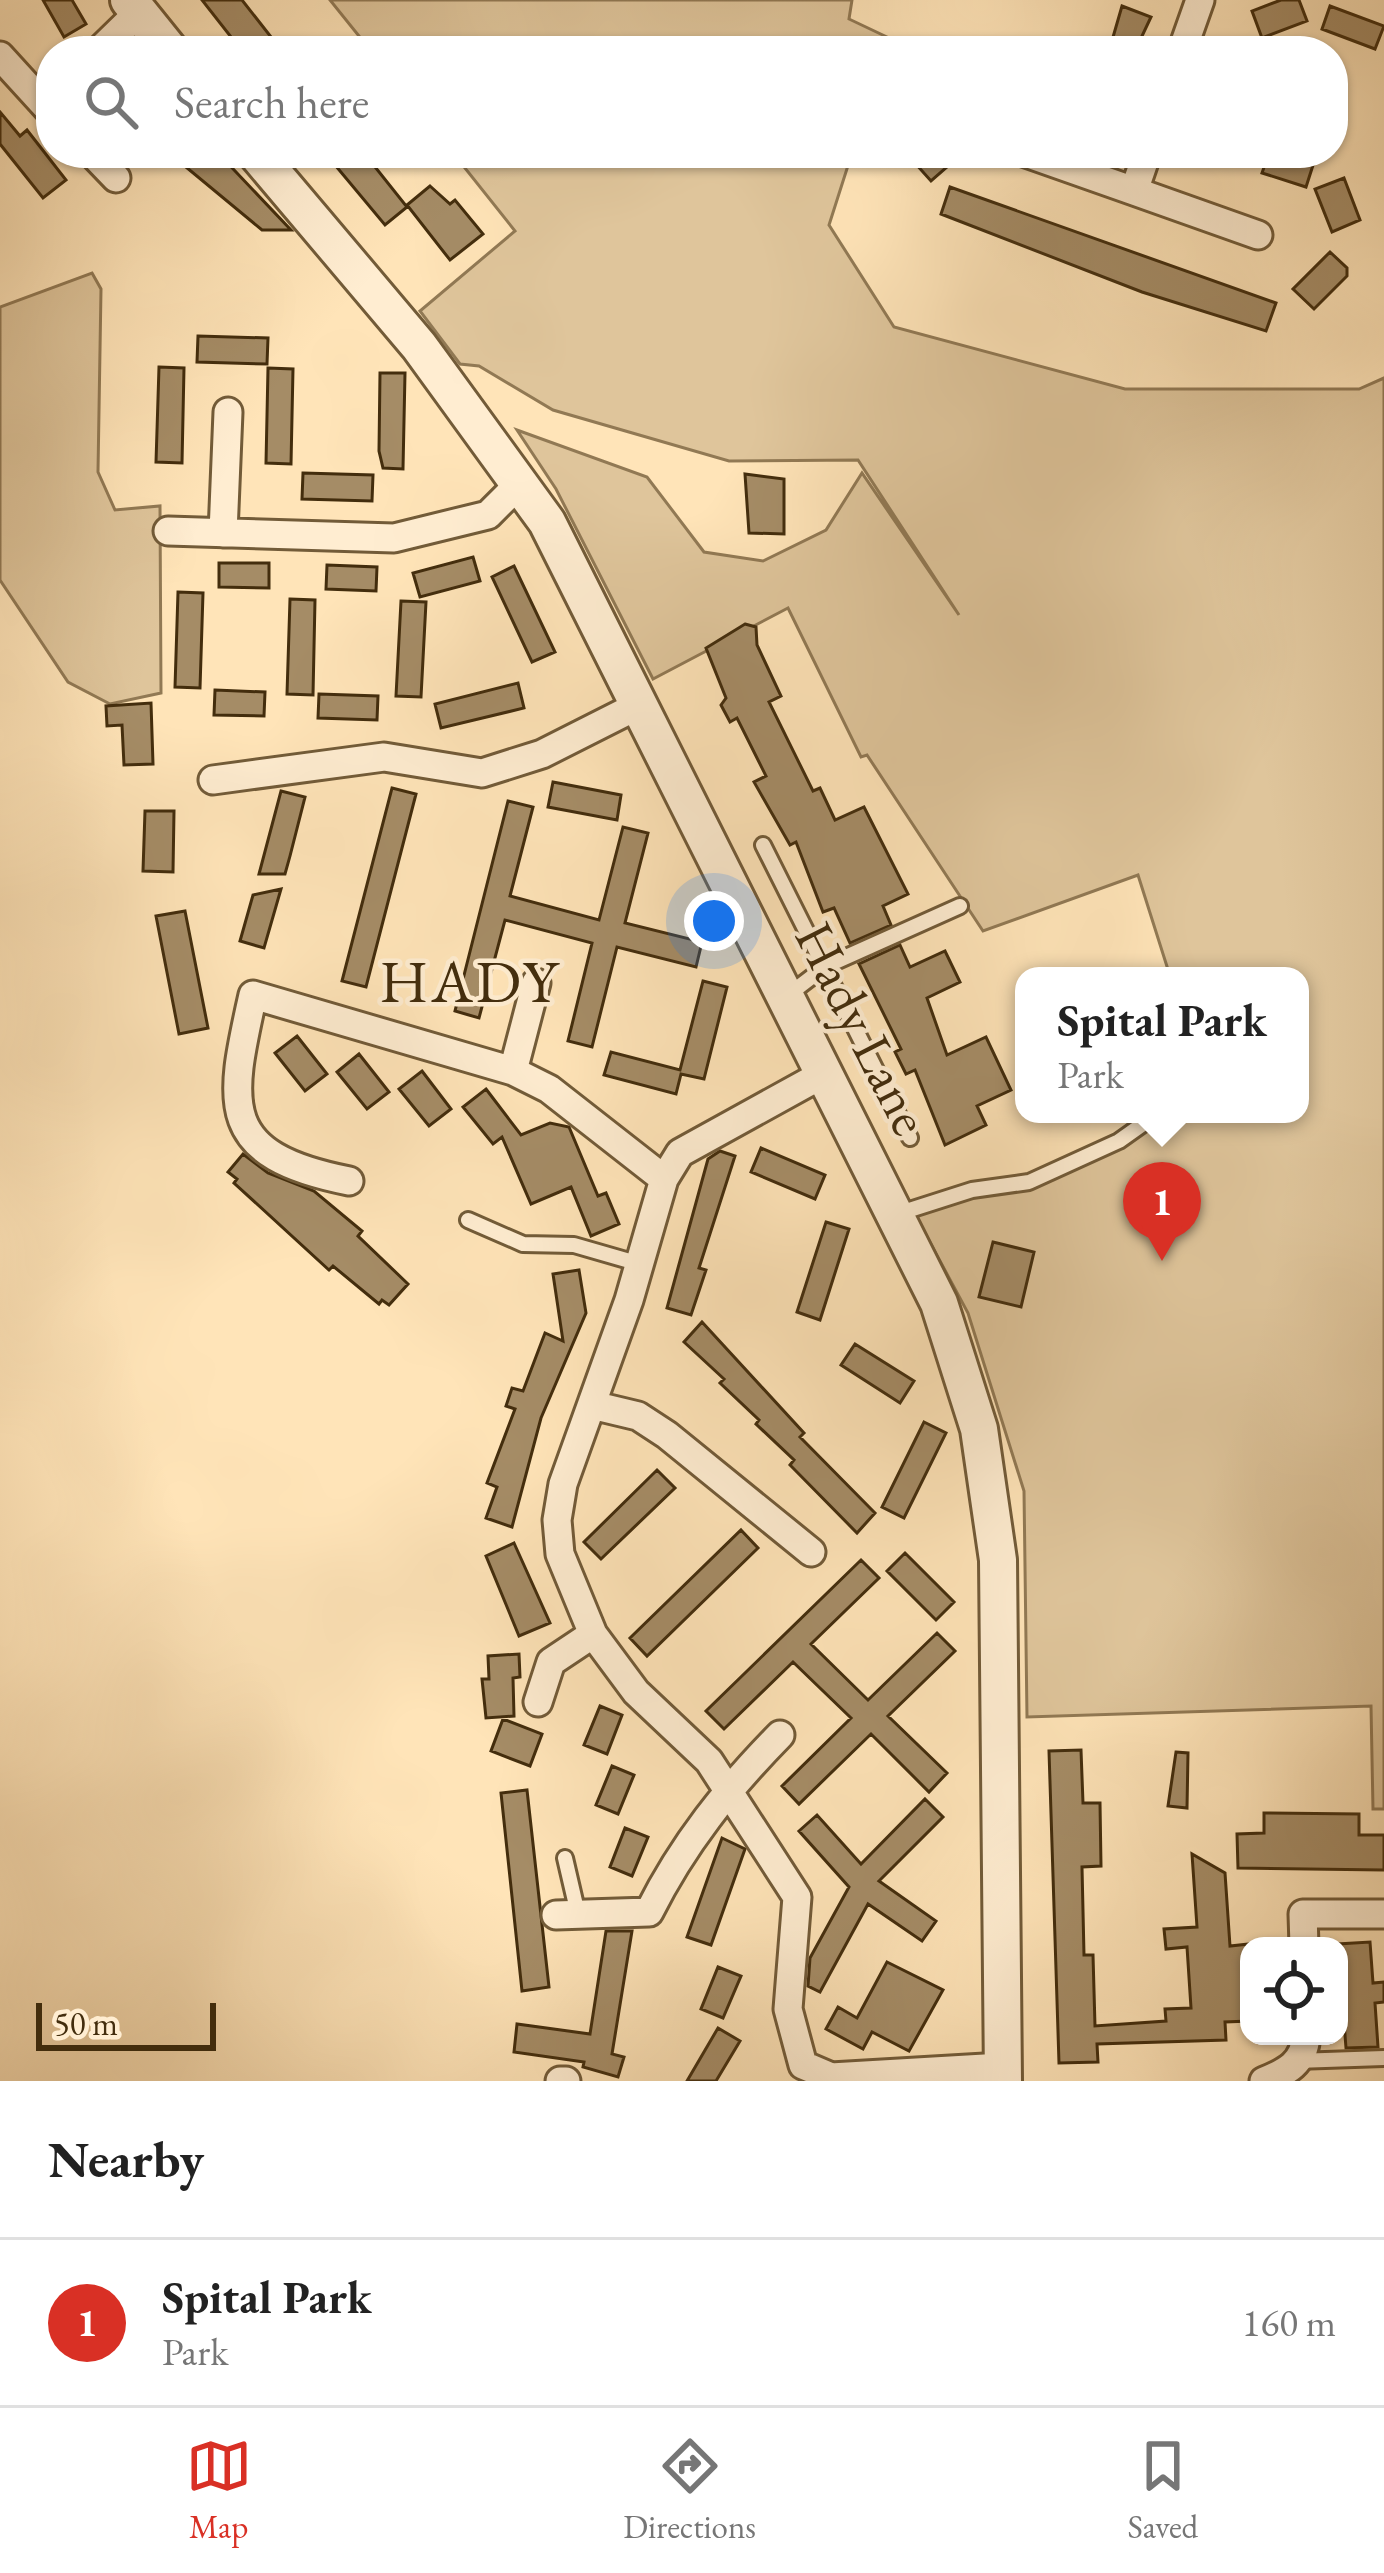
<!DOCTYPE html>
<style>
body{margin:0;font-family:"EB Garamond",serif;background:#f6f6f6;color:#222}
.controls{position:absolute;right:36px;bottom:36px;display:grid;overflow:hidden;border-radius:24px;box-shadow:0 3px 9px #0004}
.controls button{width:108px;height:108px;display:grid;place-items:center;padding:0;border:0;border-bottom:3px solid #e0e0e0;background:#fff;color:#222;font:60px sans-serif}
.scale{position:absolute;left:36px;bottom:30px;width:180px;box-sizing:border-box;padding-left:12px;border:6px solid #432d0d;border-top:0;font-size:33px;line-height:42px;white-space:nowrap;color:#432d0d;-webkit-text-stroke:9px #ffedd1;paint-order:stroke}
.you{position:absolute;left:714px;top:921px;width:42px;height:42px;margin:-30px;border:9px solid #fff;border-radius:50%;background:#1a73e8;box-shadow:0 0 0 18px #1a73e833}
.badge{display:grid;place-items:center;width:78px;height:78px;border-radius:50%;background:#d93025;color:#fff;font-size:39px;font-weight:700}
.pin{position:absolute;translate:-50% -99px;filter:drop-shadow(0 3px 6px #0008)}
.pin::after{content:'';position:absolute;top:63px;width:42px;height:36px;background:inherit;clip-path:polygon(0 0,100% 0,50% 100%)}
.popup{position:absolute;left:1015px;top:967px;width:294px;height:156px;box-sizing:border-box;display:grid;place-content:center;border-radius:24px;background:#fff;filter:drop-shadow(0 3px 9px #0005);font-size:39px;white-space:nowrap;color:#767676}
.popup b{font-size:45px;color:#222}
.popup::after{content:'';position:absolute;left:50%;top:100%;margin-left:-24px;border:24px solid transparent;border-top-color:#fff}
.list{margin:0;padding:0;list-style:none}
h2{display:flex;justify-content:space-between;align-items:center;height:156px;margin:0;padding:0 48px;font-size:51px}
h2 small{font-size:39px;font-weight:400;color:#767676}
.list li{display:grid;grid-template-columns:78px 1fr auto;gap:36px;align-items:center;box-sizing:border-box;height:168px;padding:0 48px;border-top:3px solid #e0e0e0}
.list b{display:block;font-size:45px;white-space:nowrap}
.list p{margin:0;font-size:39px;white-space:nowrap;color:#767676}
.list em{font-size:39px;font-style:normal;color:#767676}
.icon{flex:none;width:66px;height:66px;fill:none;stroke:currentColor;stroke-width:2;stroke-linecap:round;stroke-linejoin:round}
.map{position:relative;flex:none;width:1384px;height:2081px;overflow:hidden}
.search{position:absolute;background:#fff;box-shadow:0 3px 9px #0004;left:36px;right:36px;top:36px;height:132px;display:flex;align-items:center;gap:30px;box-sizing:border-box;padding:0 42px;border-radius:48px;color:#767676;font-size:45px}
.sheet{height:324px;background:#fff}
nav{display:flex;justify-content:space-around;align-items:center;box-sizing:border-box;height:168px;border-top:3px solid #e0e0e0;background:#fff;font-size:33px;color:#767676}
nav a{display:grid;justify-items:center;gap:6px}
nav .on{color:#d93025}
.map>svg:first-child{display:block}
</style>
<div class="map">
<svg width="1384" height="2081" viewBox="0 0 1384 2081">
<rect width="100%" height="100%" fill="#ffe4b8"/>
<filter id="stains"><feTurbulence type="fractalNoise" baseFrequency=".00167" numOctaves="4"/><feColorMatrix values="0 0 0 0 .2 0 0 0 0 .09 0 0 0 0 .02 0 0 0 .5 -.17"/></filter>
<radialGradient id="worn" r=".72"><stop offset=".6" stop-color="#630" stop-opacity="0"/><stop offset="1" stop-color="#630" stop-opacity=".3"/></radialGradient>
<path fill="#dfc59b" stroke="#917954" stroke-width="3" d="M330,0H852L849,19L889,38L885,51H371Z
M453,153H852L829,225L894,327L1125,389H1359L1384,378V1809H1373L1371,1706L1027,1717L1024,1491L968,1313L912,1209L1029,1182L1158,1114H1300V976H1170L1138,875L983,931L867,755L861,757L788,608L653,679L556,489L517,430L647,477L704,552L763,561L826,530L862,473L959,615L858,460L729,461L553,410L479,366L460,364L420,311L515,231Z
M92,273L101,289L98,472L115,510L160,506L161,693L110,704L68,682L0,580V307Z"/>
<path fill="#a58c66" stroke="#432d0d" stroke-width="3" d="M43,0H72L86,24L64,37Z
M202,0H242L282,51H242Z
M1281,0H1299L1307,21L1262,38L1252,11Z
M1122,6L1151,17L1135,51H1109Z
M1330,6L1384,26L1375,49L1322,29Z
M0,112L20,136L27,130L66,180L43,198L0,144Z
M169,153H218L291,230H262Z
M325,153H364L407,207L385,225Z
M906,153H963L931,181Z
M1269,153L1315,159L1306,187L1262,173Z
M1344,178L1360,220L1332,232L1315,189Z
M430,186L450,204L455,200L483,234L450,260L407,205Z
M950,187L1276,303L1266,331L1142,292L941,214Z
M1330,252L1347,268V276L1314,309L1293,289Z
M198,336L268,338L267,364L197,362Z
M159,367L184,368L182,463L156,462Z
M268,368L293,369L291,464L266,463Z
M380,373H405L403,469L383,468L379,451Z
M303,473L373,475L372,501L302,499Z
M745,474L784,479V534L749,533Z
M473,557L480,581L420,597L413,573Z
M219,563H269V588L219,587Z
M327,565L377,567L376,591L326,589Z
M514,566L555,652L532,662L492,577Z
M178,592L203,593L200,688L175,687Z
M290,599L315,600L313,695L287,694Z
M401,601L426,602L421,697L396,696Z
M745,624L756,627L757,645L781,696L769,702L813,791L820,788L835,820L864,807L908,894L883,906L891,925L850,943L834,908L823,912L796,842L790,845L754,782L766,776L737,718L730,722L721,705L726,698L706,648Z
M518,683L524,708L441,728L435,704Z
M215,690L265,692L264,716L214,715Z
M319,694L378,696L377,720L318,718Z
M151,703L153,764L124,765L122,725L107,726L106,706Z
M553,782L621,795L617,820L548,807Z
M392,788L416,794L366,987L342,981Z
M281,791L305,797L290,856L285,874H259Z
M508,801L533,807L510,896L599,920L623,827L648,833L625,923L702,942L696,967L617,947L592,1047L568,1041L592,943L505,920L479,1018L455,1011Z
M145,811H174L173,872L143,871Z
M281,889L264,948L240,941L253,895Z
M185,911L208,1028L179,1034L156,916Z
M900,945L910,967L945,951L960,982L927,998L947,1055L986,1037L1011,1090L977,1106L986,1125L945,1145L915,1070L906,1074L895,1052L901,1049L859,964Z
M703,981L727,987L704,1079L681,1074L676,1094L604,1075L611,1052L680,1070Z
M297,1036L327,1074L305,1091L275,1053Z
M359,1054L389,1092L367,1109L337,1072Z
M422,1071L451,1109L429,1126L399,1089Z
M486,1089L521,1135L550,1123L569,1127L598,1196L606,1193L619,1224L591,1236L571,1187L531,1204L502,1137L493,1144L463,1107Z
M761,1148L825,1175L815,1199L751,1172Z
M720,1151L735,1156L699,1268L706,1270L691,1315L667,1308L708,1159Z
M243,1154L268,1173L314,1191L362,1231L358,1236L408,1284L389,1305L382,1300L379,1304L333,1266L329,1270L234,1183L237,1179L228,1172Z
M826,1222L849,1229L820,1320L797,1312Z
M993,1242L1034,1252L1021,1307L979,1297Z
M579,1270L586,1313L541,1418L512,1527L486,1518L497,1487L487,1483L515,1409L506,1406L512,1388L523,1391L545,1333L563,1341L553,1274Z
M702,1322L804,1433L800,1437L875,1513L857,1533L790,1465L794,1460L756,1424L759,1420L720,1383L724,1379L684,1342Z
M855,1344L914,1381L900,1403L841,1365Z
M924,1422L946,1433L904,1518L882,1507Z
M657,1470L675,1488L601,1559L584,1542Z
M741,1530L758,1548L647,1656L630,1638Z
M514,1543L550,1623L519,1636L486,1556Z
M905,1553L954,1602L936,1620L887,1571Z
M861,1560L879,1578L811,1644L868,1700L937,1633L955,1651L888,1716L947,1773L929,1792L871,1734L799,1804L782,1786L851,1718L793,1662L724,1729L706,1711Z
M519,1654L520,1677L513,1678L514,1716L486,1718L482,1679H489L488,1656Z
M600,1706L622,1715L607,1754L584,1745Z
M503,1719L542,1734L530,1766L491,1751Z
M1081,1750L1083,1803H1100L1101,1866L1082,1867L1084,1955H1093L1095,2026L1166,2021L1165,2009L1191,2008L1187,1947L1166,1949L1164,1929L1197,1927L1192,1854L1225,1873L1230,1946L1249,1944V2021L1225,2022L1226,2040L1097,2044L1098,2062L1059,2063L1049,1751Z
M1176,1752L1188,1753L1187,1808L1168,1806Z
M612,1766L634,1775L618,1814L596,1805Z
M527,1790L549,1987L522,1991L501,1793Z
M925,1799L943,1817L879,1881L936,1921L922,1941L868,1904L820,1992L808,1986L810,1958L849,1887L799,1831L817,1815L861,1864Z
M1264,1813L1359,1814V1835H1384V1870L1238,1868L1237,1834L1264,1833Z
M625,1828L648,1837L632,1876L610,1867Z
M722,1838L745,1849L711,1945L687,1937Z
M606,1931H632L612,2054L624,2057L618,2077L583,2067L584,2062L514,2052L517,2024L590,2034Z
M1370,1942L1373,1983L1384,1982V2002L1375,2003L1378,2047L1346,2048L1338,1944Z
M887,1962L943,1990L909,2051L872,2032L863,2049L826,2029L838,2007L857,2018Z
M718,1967L741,1976L723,2018L701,2009Z
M718,2028L740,2041L716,2081H687Z"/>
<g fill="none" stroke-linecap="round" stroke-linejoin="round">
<defs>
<path id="service" d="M763,845L910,1138
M787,996L826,966L960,906
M897,1214L972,1190L1029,1182L1119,1141L1157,1114
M468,1220L523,1244L574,1245L640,1264
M565,1858L578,1914
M1296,2061L1384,2058"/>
<path id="minor" d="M99,51L138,13
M1182,51L1200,0
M0,56L51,112
M92,153L116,178
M1026,153L1134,191
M1147,153L1134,191L1258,235
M168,531L394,538L488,515L521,482
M223,533L228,412
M213,780L384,757L482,773L542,754L639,705
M513,1071L536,983
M349,1181C218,1155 228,1106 253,995L513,1071L549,1089L664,1179
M592,1405L638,1416L667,1435L811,1552
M593,1634L560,1554L557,1520L563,1484L629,1300L664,1179L680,1153L825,1073
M538,1702L551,1662L593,1634L636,1692L709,1761L797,1897L788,2009L803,2065L831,2077L1002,2067
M556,1915L649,1912C683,1844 727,1789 780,1735
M1304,1946L1303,1914H1384
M560,2081H566
M1264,2081C1287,2072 1304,2063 1306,2036"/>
<path id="tertiary" d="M129,0L170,51
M256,153L419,346L547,522L939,1303L979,1429L998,1560L1003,2081"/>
</defs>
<use href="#service" stroke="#725b38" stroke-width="20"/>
<use href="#minor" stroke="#725b38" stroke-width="33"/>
<use href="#tertiary" stroke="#725b38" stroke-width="42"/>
<use href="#service" stroke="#ffedd1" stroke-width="14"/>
<use href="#minor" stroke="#ffedd1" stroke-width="27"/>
<use href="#tertiary" stroke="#ffedd1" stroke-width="36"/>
</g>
<g text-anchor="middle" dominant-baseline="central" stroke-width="9" stroke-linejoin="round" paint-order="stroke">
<g font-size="54" fill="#432d0d" stroke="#ffedd1">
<text transform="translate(863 1028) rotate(63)">Hady Lane</text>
</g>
<g font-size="60" letter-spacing="3" fill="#432d0d" stroke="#ffedd1">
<text x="470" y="981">HADY</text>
</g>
</g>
<rect width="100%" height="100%" filter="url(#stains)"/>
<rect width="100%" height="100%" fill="url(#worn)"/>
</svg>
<div class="controls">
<button><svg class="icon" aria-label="locate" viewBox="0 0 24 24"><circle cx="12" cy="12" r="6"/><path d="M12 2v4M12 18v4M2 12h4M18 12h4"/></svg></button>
</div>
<div class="scale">50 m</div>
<div class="you"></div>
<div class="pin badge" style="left:1162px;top:1261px">1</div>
<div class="popup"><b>Spital Park</b>Park</div>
<div class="search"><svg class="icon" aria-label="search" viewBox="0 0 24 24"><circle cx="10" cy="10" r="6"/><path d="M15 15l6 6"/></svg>Search here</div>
</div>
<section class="sheet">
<h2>Nearby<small></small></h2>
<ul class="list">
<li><span class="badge">1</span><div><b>Spital Park</b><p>Park</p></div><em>160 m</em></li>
</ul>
</section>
<nav>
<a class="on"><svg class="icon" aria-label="map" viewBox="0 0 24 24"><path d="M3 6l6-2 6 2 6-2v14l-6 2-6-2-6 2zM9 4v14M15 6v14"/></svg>Map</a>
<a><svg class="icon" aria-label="directions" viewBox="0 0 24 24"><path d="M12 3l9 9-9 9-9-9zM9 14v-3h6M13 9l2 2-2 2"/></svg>Directions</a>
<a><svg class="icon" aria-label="saved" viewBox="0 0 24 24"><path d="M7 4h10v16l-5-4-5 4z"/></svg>Saved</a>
</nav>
